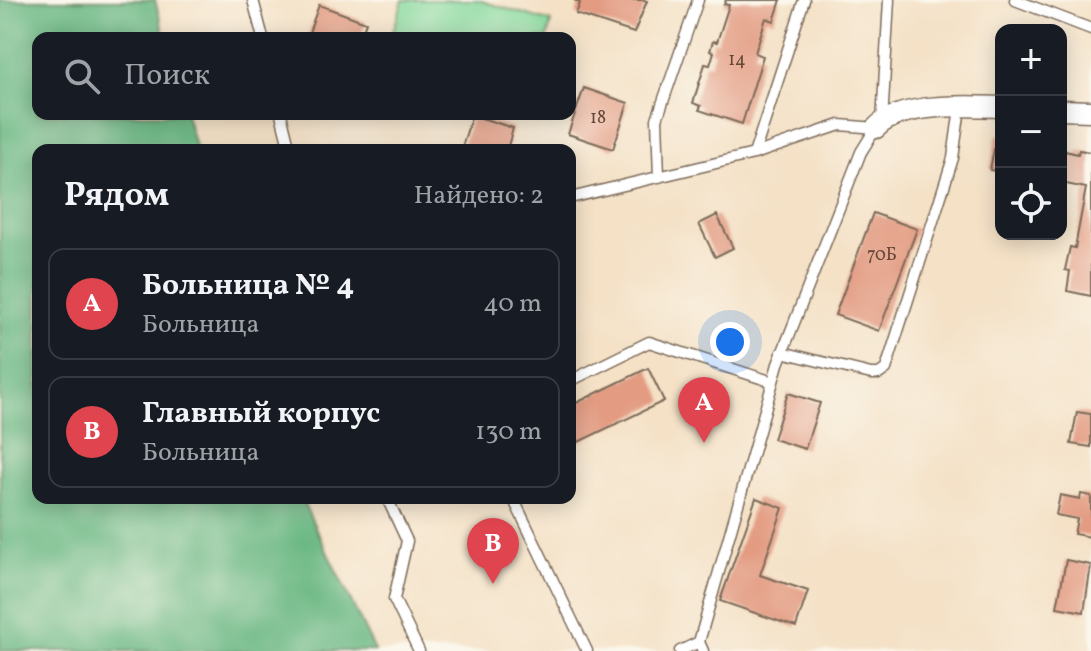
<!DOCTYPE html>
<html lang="ru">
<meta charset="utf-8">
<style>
body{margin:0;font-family:Vollkorn,serif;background:#242831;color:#f1f3f6}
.controls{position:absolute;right:24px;top:24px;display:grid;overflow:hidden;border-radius:16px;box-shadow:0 4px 20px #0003}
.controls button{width:72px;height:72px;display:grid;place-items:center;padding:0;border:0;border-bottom:2px solid #363941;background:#171b24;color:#f1f3f6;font:40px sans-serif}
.you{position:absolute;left:730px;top:342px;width:28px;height:28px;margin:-20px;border:6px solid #fff;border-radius:50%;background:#1a73e8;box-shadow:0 0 0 12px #1a73e833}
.badge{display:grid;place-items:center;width:52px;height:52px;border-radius:50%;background:#1f6fb2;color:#fff;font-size:26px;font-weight:700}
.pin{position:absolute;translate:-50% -66px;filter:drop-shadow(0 2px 4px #0008)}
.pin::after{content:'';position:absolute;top:42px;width:28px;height:24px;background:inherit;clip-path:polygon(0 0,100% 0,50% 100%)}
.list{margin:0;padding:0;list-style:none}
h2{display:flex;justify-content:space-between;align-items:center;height:104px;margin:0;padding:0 32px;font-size:34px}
h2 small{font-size:26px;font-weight:400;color:#9ea1a6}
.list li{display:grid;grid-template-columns:52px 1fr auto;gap:24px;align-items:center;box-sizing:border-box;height:112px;margin:0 16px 16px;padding:0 16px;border:2px solid #363941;border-radius:16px}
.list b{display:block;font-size:30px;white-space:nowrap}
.list p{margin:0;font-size:26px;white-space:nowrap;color:#9ea1a6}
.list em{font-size:26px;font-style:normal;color:#9ea1a6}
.icon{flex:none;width:44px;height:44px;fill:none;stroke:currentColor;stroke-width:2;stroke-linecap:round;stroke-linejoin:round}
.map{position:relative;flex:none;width:1091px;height:651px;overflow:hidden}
.search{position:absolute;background:#171b24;box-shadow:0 4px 20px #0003;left:32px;top:32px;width:544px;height:88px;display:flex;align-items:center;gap:20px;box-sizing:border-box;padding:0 28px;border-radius:16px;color:#9ea1a6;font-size:30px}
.panel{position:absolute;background:#171b24;box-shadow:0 4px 20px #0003;left:32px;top:144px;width:544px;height:360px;border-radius:16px}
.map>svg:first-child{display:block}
</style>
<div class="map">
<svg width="1091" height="651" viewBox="0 0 1091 651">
<rect width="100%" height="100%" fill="#fbf7ec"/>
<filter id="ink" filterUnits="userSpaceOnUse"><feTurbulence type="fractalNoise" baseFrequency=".0125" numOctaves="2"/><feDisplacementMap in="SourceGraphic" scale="16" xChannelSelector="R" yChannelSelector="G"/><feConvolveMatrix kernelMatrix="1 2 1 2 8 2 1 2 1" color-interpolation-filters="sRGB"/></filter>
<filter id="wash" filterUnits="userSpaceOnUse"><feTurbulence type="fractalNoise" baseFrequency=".006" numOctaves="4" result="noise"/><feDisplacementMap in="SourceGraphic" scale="32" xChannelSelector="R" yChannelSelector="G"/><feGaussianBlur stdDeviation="1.8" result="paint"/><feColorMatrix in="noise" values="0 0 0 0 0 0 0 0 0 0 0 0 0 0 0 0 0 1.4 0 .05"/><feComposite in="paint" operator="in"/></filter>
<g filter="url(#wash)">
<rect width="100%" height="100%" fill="#f4e1c6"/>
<path fill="#84d89b" stroke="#60815c" stroke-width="2" d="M403,0H478L551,22L547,38H391Z"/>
<path fill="#6bb883" stroke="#537150" stroke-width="2" d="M0,0H155L165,38H38V114H186L196,150H38V498H301L375,651H0Z"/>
<g id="blocks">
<path fill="#e39b82" d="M574,0H644L647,1L634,33L576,14L580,3Z
M726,0H781L774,21L766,18L755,53L763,56L742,124L699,110L701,106L693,103L705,64L710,65L714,52L710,51L713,41L717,42L729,5L724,4Z
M319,5L366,22L360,38H307Z
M584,88L628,103L613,149L568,134Z
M472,115L513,128L507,150H461Z
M997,134L1001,135V172L990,170Z
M1061,150L1078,154L1079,150L1091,152V296L1067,291L1070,271L1065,270L1070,247L1075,248L1086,188L1061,183Z
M873,213L917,229L879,331L835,315Z
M717,215L733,248L715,257L699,224Z
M648,368L664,401L570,446V406Z
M788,393L820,403L805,449L773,439Z
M1077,412L1091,414V447L1071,444Z
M1081,494L1091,496V537L1074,534L1077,519L1056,515L1060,495L1080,499Z
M756,498L783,508L760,575L808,591L796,627L720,601Z
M1066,560L1091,565L1084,612L1057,607Z"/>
</g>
</g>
<g filter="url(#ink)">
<use href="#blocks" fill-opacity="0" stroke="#7c6a59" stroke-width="2"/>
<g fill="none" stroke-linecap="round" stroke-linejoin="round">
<defs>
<path id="lane" d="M253,0L263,38
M1015,0L1091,29
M281,114L290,150
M882,122L889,0
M754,154L804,0
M659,177L657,119L698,0
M570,198L754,154L840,125L876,128L861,152L778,364L699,642L703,651
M782,352L871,374H879L886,369L953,158L960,108
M570,381L649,342L773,382
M387,498L407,541L394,599L419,651
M513,498L587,651
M680,651L699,642"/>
<path id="street" d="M1061,110L1091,111
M876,128C900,102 967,106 1001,107"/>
</defs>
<use href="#lane" stroke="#7c6a59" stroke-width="13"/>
<use href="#street" stroke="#7c6a59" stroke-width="23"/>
<use href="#lane" stroke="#fff" stroke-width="10"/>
<use href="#street" stroke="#fff" stroke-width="20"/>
</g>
</g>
<g text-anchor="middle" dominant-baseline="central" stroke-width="8" stroke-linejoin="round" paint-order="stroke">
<g font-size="18" fill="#654637">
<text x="737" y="60">14</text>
<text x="598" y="118">18</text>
<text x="882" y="255">70Б</text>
</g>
</g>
</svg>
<div class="controls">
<button>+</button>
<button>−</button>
<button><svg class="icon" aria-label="locate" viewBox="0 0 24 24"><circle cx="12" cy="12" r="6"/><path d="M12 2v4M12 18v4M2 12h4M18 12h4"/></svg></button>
</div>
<div class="you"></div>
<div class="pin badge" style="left:704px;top:443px;background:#e0444e">A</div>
<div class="pin badge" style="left:493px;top:584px;background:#e0444e">B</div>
<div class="search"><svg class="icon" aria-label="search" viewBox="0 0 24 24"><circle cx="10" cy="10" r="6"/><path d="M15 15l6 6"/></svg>Поиск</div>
<section class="panel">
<h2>Рядом<small>Найдено: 2</small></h2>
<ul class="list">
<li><span class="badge" style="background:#e0444e">A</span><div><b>Больница № 4</b><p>Больница</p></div><em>40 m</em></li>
<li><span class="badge" style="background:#e0444e">B</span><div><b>Главный корпус</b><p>Больница</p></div><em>130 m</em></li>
</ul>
</section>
</div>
